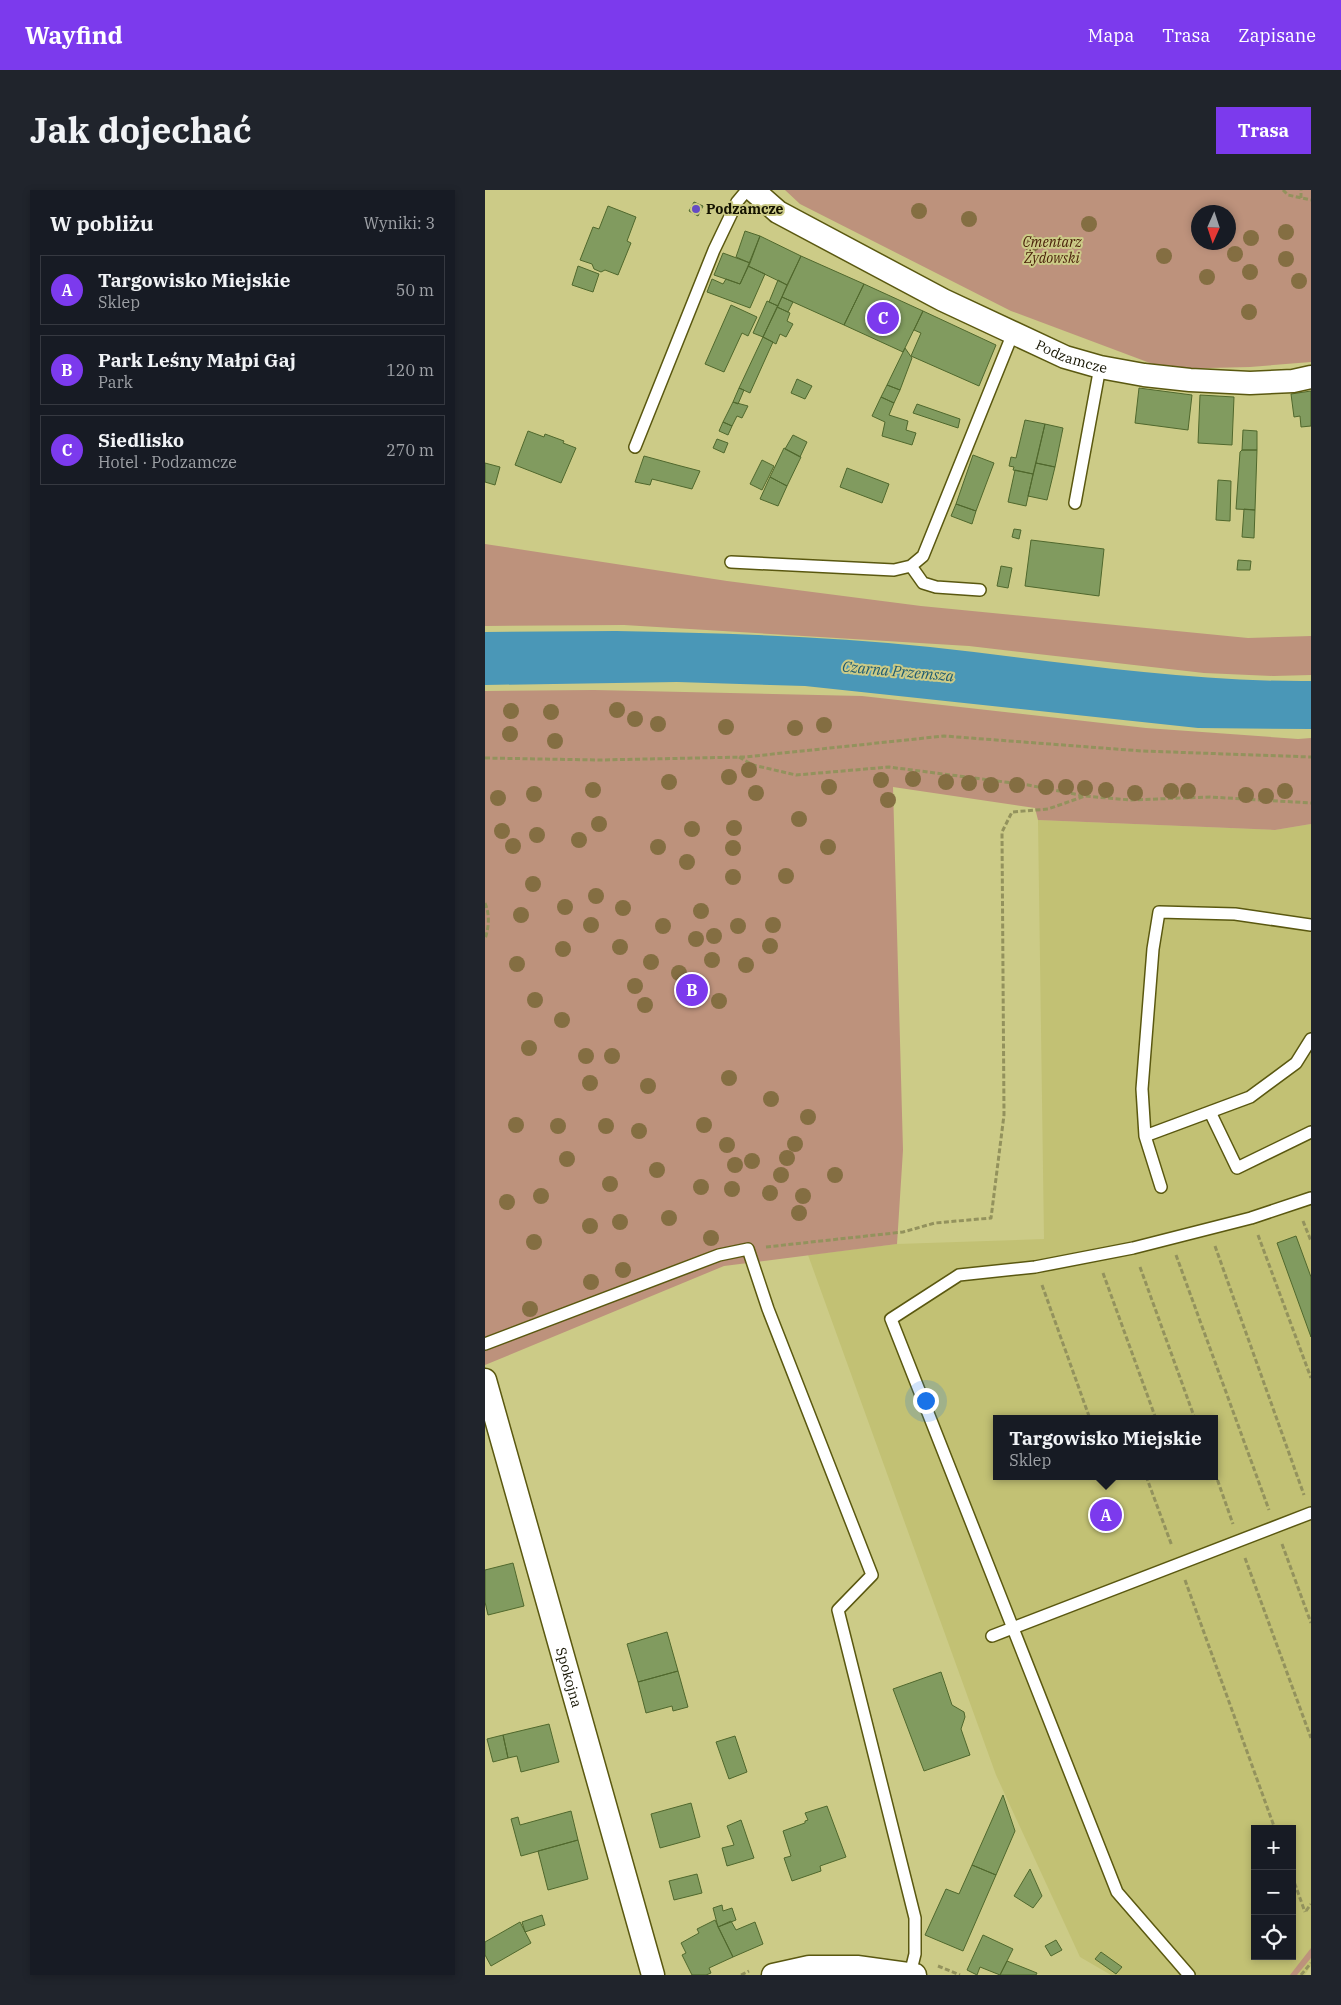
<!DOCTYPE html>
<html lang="pl">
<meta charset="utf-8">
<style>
body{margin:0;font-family:"IBM Plex Serif",serif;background:#20242c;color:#f1f3f6}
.controls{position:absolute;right:15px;bottom:15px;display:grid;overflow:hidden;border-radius:0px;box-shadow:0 2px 8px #0003}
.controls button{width:45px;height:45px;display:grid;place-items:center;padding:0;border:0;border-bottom:1px solid #363941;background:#171b24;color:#f1f3f6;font:25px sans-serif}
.compass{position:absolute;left:706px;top:15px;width:45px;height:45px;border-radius:50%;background:#171b24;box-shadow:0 2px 8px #0003;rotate:183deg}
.you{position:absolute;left:440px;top:1210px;width:18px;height:18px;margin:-12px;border:4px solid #fff;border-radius:50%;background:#1a73e8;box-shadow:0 0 0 8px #1a73e833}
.badge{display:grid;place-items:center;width:32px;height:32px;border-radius:50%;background:#7c3aed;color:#fff;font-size:16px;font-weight:700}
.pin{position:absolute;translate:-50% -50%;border:2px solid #fff;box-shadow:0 1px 5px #0006}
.popup{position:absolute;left:508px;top:1225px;width:225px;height:65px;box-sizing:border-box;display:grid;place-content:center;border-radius:0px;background:#171b24;filter:drop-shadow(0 1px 4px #0005);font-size:16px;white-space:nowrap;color:#9ea1a6}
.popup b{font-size:19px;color:#f1f3f6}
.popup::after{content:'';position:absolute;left:50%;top:100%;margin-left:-10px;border:10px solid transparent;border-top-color:#171b24}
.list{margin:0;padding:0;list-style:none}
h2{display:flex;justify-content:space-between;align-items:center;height:65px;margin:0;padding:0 20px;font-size:21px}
h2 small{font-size:16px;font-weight:400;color:#9ea1a6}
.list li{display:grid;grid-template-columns:32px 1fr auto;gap:15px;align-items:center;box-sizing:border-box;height:70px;margin:0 10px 10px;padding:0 10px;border:1px solid #363941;border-radius:0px}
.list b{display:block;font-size:19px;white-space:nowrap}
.list p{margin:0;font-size:16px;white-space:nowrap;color:#9ea1a6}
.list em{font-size:16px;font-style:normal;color:#9ea1a6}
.icon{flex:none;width:28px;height:28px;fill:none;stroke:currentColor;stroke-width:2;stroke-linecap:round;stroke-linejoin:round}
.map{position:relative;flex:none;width:826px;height:1785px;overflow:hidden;border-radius:0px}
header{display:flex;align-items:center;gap:30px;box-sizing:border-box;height:70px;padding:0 25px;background:#7c3aed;color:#fff}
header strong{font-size:24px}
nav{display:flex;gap:28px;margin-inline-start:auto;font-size:18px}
.intro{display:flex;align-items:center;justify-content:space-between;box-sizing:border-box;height:120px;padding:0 30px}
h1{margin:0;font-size:35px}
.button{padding:12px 22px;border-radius:0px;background:#7c3aed;color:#fff;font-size:18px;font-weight:700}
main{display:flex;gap:30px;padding:0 30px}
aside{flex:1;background:#171b24;border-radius:0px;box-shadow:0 2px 8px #0003}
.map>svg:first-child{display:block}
</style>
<header>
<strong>Wayfind</strong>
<nav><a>Mapa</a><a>Trasa</a><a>Zapisane</a></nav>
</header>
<div class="intro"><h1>Jak dojechać</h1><a class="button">Trasa</a></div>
<main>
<aside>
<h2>W pobliżu<small>Wyniki: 3</small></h2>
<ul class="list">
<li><span class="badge">A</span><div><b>Targowisko Miejskie</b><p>Sklep</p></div><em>50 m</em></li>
<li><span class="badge">B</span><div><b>Park Leśny Małpi Gaj</b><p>Park</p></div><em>120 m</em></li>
<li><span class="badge">C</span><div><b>Siedlisko</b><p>Hotel · Podzamcze</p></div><em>270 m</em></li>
</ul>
</aside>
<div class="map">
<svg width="826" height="1785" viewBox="0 0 826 1785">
<rect width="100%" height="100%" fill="#cccb87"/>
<path fill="#c2c174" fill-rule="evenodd" d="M553,630L790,640L826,634V1776L820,1785H626L595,1767L511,1585L323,1065L412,1054L559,1049ZM512,1229H730V1286H512ZM770,1639H807V1766H770Z"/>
<path fill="#bd927c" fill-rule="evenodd" d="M300,0H826V172L765,177L681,179L526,121L315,14ZM714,22H744V52H714Z
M0,354L242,391L436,416L763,448L826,446V485L788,486L719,483L484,456L139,435L0,436Z
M109,500L377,506L661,538L813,549L826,548V634L790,640L553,630L550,618L408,597L418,960L412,1054L239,1076L0,1175V501Z
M826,1758V1768L812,1785H805Z"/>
<path fill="#4a97b7" d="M131,441C236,443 341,446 445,457C572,471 698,492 826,491V539L713,538L320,496L192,492L0,495V442Z"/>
<path fill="#819b5f" stroke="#50682d" d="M209,12L218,16L213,26L204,21Z
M123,16L151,27L142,51L146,53L133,85L120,80L116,82L109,79L107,74L95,70L108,37L114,39Z
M260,41L275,46L265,73L251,67Z
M275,46L316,66L302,95L263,76Z
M238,63L265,73L255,94L229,85Z
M316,66L379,94L359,135L297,107Z
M93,76L114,84L108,102L87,95Z
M263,76L280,84L265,118L222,102L227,89L238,94L241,89L255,94Z
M293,90L302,95L293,116L284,112Z
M379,94L438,121L418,162L359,135Z
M297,107L308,112L303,122L292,117Z
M282,111L293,116L278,147L268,143Z
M246,115L272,127L263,146L257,143L239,182L220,174Z
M292,117L305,123L302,131L308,134L301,147L295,144L291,154L278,147Z
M438,121L511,155L494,196L426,166L436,143L429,140Z
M278,147L288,152L265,203L254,198Z
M420,158L427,168L415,200L402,195Z
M312,189L327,196L320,209L306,203Z
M402,195L415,200L409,213L396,207Z
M254,198L259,200L253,214L248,212Z
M654,198L707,205L703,240L650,233Z
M826,201V236L816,237L815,226L809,227L806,204Z
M715,205L749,207L747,255L713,253Z
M396,207L409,213L404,225L423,231L421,240L431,243L427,255L397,246L400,232L387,226Z
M248,212L263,216L257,228L252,226L247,236L238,232Z
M432,214L475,229L473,238L428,223Z
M540,230L560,234L548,284L528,280L529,277L524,276L526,267L531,268Z
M238,232L247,236L243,245L234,241Z
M560,234L578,238L570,277L551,273Z
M758,240L772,241V260H757Z
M43,241L59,247L60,244L79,251L78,253L91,258L76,293L30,275Z
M308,245L322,252L315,267L300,259Z
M232,249L243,253L239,263L228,258Z
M299,258L316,267L302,296L285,287Z
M757,260H772L770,320L751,319L755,262Z
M488,265L509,273L491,321L471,314Z
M159,266L192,275L215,281L207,299L167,289L165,295L150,292Z
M277,270L289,276L277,300L265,294Z
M0,273L15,277L10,295L0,292Z
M551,273L570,277L562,310L543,306Z
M362,278L404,294L397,313L355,297Z
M530,280L548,284L541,316L523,312Z
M285,287L302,296L293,316L275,309Z
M733,290L746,291L745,331L731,330Z
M471,314L491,321L487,334L466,326Z
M759,319L770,320L769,348L757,347Z
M529,339L536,340L534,349L527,347Z
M546,350L619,359L614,406L540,396Z
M753,370L766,371L765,380H752Z
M516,376L527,378L523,398L512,396Z
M811,1046L826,1087V1147L792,1053Z
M28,1373L39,1416L3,1425L0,1412V1380Z
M182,1442L193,1481L153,1492L142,1454Z
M193,1481L203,1517L188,1521L187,1516L161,1523L153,1492Z
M456,1482L467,1515L479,1522L480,1527L476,1539L485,1565L439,1581L408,1499Z
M64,1534L74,1572L36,1582L32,1566L23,1568L18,1545Z
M18,1545L23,1568L8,1572L2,1549Z
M250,1546L262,1582L244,1589L231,1552Z
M518,1605L530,1641L511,1685L487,1675Z
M206,1613L215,1647L175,1658L166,1624Z
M342,1616L361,1667L335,1676L336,1681L307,1691L299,1668L306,1666L298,1641L320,1633V1631L323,1630L320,1623Z
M86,1621L93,1650L36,1666L26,1629L33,1627L35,1635Z
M256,1630L269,1668L242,1676L237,1658L249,1655L242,1636Z
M93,1650L103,1689L63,1700L53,1661Z
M487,1675L511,1685L478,1761L440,1745L461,1699L474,1704Z
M545,1679L557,1706L548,1718L529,1706Z
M212,1684L217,1703L189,1710L184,1691Z
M237,1715L238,1721L247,1718L251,1730L233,1737L228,1718Z
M57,1725L60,1735L40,1742L37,1732Z
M230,1730L248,1767L224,1778L226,1783L221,1785H207L197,1765L201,1763L196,1753L214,1743L212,1739Z
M246,1731L251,1740L270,1732L278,1754L248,1767L233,1737Z
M35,1732L46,1753L6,1776L0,1765V1752Z
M498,1745L528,1759L515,1785L495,1777L492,1785L482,1780Z
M571,1750L577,1760L566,1766L560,1756Z
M616,1762L637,1777L631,1784L610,1769Z
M522,1771L552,1783L551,1785H515Z"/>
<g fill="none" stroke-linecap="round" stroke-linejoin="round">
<defs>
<path id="lane" d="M150,257L229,60L252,12L262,0
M590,313L615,177
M246,372L409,380L426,376L438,366L528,143
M426,376L438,393L451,397L495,400
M725,922L752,978L826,942
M660,946L657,899L668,759L674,722L750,724L826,735
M676,997L660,946L765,907L811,873L826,849
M0,1154L234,1065L263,1059L283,1119L387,1385L353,1420L430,1728V1764L425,1784
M507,1446L826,1323
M704,1785L632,1702L406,1129L474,1085L550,1077L648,1058L766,1028L826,1008"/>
<g id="street">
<path id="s1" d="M268,0L293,22L458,110L580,167L615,177L659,185L705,190L765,193L808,191L826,187"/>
<path id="s2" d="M0,1190L168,1785"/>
<path d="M288,1785L324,1777H372L430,1785"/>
</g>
</defs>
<use href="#lane" stroke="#5a5810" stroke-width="14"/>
<use href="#street" stroke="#5a5810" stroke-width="25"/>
<path stroke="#93925d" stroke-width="3" stroke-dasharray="5 2.5" stroke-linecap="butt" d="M798,0L803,5L826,10
M816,8V0
M254,567L268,575L311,585L404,577L543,595L600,606L645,610L725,607L826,613
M0,568L114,570L260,567L459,546L657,561L826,567
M0,713C5,725 4,737 0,749
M818,1031L826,1051
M773,1045L826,1188
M730,1056L819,1305
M281,1057L418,1042L450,1033L506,1028L519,925L517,642L527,622L563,619L600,606
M691,1065L784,1320
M655,1077L710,1229
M618,1083L671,1229
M557,1095L605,1229
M730,1283L748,1334
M661,1286L687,1356
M797,1354L826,1433
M760,1368L826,1548
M700,1390L790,1639
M807,1686L820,1722
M821,1721L826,1714
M453,1776L475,1785
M256,1785L264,1781
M816,1785L826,1773"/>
<use href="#lane" stroke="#fff" stroke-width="11"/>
<use href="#street" stroke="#fff" stroke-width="22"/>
</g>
<g fill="#846e42">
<circle cx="434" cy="21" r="8"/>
<circle cx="484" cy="29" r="8"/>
<circle cx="604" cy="34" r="8"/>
<circle cx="801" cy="42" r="8"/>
<circle cx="766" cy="48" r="8"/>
<circle cx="547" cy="54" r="8"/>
<circle cx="750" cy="64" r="8"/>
<circle cx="679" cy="66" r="8"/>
<circle cx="801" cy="69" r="8"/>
<circle cx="765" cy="82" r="8"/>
<circle cx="722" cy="87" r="8"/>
<circle cx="814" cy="91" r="8"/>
<circle cx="764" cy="122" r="8"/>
<circle cx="132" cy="520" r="8"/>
<circle cx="26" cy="521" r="8"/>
<circle cx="66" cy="522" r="8"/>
<circle cx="150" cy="529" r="8"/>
<circle cx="173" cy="534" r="8"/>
<circle cx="339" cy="535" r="8"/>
<circle cx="241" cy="537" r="8"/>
<circle cx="310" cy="538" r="8"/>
<circle cx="25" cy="544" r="8"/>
<circle cx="70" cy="551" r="8"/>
<circle cx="264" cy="580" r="8"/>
<circle cx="244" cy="587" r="8"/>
<circle cx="428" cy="589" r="8"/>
<circle cx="396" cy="590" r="8"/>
<circle cx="184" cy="592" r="8"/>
<circle cx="461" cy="592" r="8"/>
<circle cx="484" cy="593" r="8"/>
<circle cx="506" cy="595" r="8"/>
<circle cx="532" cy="595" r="8"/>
<circle cx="344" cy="597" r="8"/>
<circle cx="561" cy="597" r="8"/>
<circle cx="581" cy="597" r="8"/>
<circle cx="600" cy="598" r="8"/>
<circle cx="108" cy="600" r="8"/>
<circle cx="621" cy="600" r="8"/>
<circle cx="686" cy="601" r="8"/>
<circle cx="703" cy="601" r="8"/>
<circle cx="800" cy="601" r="8"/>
<circle cx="271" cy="603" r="8"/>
<circle cx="650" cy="603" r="8"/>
<circle cx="49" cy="604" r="8"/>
<circle cx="761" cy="605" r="8"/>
<circle cx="781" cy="606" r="8"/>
<circle cx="13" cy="608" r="8"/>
<circle cx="403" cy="610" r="8"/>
<circle cx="314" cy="629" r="8"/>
<circle cx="114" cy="634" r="8"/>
<circle cx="249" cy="638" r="8"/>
<circle cx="207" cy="639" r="8"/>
<circle cx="17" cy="641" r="8"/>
<circle cx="52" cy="645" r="8"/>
<circle cx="94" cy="650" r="8"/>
<circle cx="28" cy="656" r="8"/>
<circle cx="173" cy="657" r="8"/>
<circle cx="343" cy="657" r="8"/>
<circle cx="248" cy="658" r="8"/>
<circle cx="202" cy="672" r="8"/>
<circle cx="301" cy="686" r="8"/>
<circle cx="248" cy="687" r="8"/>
<circle cx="48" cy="694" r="8"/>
<circle cx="111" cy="706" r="8"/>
<circle cx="80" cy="717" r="8"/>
<circle cx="138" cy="718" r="8"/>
<circle cx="216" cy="721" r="8"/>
<circle cx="36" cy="725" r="8"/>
<circle cx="106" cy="735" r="8"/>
<circle cx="288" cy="735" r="8"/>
<circle cx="178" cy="736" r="8"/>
<circle cx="253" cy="736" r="8"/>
<circle cx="229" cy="746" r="8"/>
<circle cx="211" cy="749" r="8"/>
<circle cx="285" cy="756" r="8"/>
<circle cx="135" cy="757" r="8"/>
<circle cx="78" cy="759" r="8"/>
<circle cx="227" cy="770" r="8"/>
<circle cx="166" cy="772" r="8"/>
<circle cx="32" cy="774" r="8"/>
<circle cx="261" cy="775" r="8"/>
<circle cx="194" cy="783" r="8"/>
<circle cx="150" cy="796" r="8"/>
<circle cx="50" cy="810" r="8"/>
<circle cx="234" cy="811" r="8"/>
<circle cx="160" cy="815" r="8"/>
<circle cx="77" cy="830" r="8"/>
<circle cx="44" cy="858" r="8"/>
<circle cx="101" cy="866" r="8"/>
<circle cx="127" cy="866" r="8"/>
<circle cx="244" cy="888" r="8"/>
<circle cx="105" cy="893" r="8"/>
<circle cx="163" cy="896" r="8"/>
<circle cx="286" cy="909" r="8"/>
<circle cx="323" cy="927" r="8"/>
<circle cx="31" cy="935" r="8"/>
<circle cx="219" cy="935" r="8"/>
<circle cx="73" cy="936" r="8"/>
<circle cx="121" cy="936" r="8"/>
<circle cx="154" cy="941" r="8"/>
<circle cx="310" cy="954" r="8"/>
<circle cx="242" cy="955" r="8"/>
<circle cx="302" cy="968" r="8"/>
<circle cx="82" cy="969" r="8"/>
<circle cx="267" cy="971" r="8"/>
<circle cx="250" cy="975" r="8"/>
<circle cx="172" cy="980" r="8"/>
<circle cx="296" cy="985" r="8"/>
<circle cx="350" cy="985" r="8"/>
<circle cx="125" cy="994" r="8"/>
<circle cx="216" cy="997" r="8"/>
<circle cx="247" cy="999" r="8"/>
<circle cx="285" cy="1003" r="8"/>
<circle cx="56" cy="1006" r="8"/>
<circle cx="318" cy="1006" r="8"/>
<circle cx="22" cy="1012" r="8"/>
<circle cx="314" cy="1023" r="8"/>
<circle cx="184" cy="1028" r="8"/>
<circle cx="135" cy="1032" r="8"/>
<circle cx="105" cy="1036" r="8"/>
<circle cx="226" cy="1048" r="8"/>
<circle cx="49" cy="1052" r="8"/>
<circle cx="138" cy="1080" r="8"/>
<circle cx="106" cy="1092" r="8"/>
<circle cx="45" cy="1119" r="8"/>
</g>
<circle fill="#644bc4" stroke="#cccb87" stroke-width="2" cx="211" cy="19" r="5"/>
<g text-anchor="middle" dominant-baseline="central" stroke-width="4" stroke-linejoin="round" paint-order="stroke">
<g font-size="14" font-weight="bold" fill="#141300" stroke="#cccb87" text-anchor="start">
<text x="221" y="19">Podzamcze</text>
</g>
<g font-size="14" font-style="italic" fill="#4a2109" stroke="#cccb87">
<text x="567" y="52">Cmentarz<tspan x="567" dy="16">Żydowski</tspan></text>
</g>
<g font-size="14" fill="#141300" stroke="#cccb87">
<text stroke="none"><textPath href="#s1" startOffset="361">Podzamcze</textPath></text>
<text stroke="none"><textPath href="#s2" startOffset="309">Spokojna</textPath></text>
</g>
<g font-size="15" font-style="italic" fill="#1d5a71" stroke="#cccb87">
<text transform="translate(413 481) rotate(5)">Czarna Przemsza</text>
</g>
</g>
</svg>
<div class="controls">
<button>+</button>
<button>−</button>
<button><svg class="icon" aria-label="locate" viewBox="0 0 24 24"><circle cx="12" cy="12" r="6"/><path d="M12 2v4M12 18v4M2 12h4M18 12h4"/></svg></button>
</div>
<svg class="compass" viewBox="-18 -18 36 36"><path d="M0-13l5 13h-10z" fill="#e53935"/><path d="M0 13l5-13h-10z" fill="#9ea1a6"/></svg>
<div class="you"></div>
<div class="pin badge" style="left:621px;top:1325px">A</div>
<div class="popup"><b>Targowisko Miejskie</b>Sklep</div>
<div class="pin badge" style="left:207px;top:800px">B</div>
<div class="pin badge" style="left:398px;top:128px">C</div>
</div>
</main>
